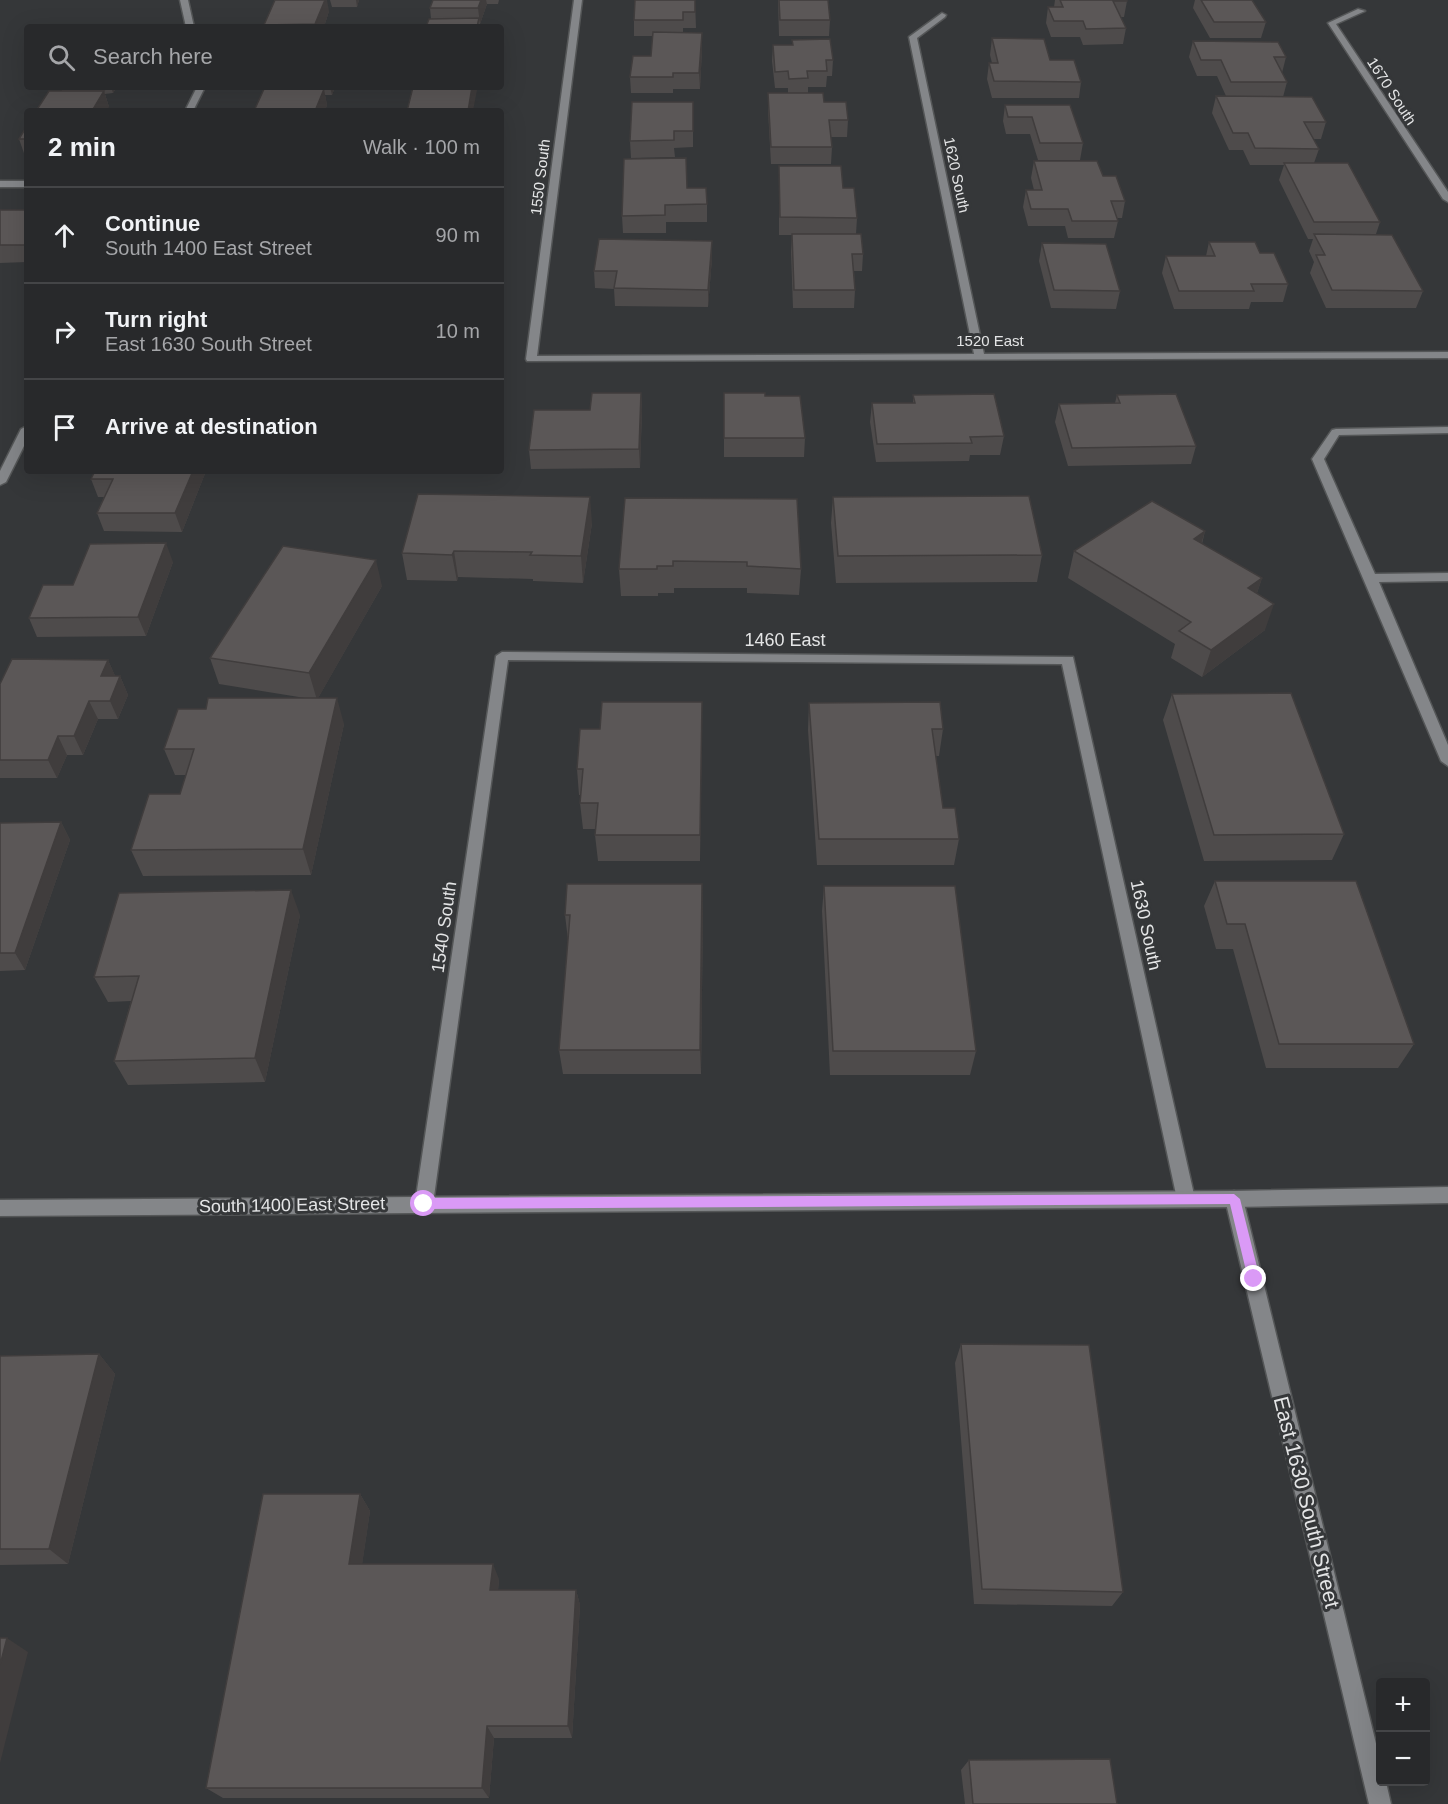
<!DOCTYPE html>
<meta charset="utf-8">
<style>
body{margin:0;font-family:Arial,sans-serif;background:#303133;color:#f1f3f6}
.controls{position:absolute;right:18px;bottom:18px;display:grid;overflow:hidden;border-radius:6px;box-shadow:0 6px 24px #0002}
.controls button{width:54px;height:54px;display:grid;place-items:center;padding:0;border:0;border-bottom:2px solid #444547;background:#28292b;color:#f1f3f6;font:30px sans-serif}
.stop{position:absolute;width:18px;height:18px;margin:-14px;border:4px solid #da9af6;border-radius:50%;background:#fff}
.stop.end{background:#da9af6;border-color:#fff;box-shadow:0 2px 6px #0008}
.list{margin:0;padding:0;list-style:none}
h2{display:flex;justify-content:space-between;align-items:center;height:78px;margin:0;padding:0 24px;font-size:26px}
h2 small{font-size:20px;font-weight:400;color:#a5a6a9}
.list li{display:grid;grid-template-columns:39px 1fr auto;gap:18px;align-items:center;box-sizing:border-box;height:96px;padding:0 24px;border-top:2px solid #444547}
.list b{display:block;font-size:22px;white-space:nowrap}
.list p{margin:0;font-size:20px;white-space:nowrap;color:#a5a6a9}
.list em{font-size:20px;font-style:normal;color:#a5a6a9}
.icon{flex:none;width:33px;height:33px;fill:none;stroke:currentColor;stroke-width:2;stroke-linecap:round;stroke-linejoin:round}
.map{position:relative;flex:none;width:1448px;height:1804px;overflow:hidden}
.search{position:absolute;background:#28292b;box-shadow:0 6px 24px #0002;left:24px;top:24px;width:480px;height:66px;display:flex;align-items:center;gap:15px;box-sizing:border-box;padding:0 21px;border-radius:6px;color:#a5a6a9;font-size:22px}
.panel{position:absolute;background:#28292b;box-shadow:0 6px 24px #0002;left:24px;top:108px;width:480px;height:366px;border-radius:6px}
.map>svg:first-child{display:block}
</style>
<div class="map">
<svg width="1448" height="1804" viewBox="0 0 1448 1804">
<rect width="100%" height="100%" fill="#353739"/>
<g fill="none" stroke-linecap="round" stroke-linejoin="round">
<defs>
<path id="service" d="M1448,427V433L1339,435L1324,459L1375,574L1448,573V581L1379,582L1448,745V766L1441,761L1312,459L1332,430L1336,429Z"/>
<path id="minor" d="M180,0H188L194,27H186Z
M574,0H582L537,356L974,354L909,37L942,13L946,15L945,17L917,38L984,354L1448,352V358L527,361L526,359Z
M1358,9L1365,11L1336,24L1448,192V202L1443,199L1328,23Z
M197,87H205L193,111H185Z
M0,181H27V187H0Z
M27,426V440L6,482L0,485V471L21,429Z
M502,652L1073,657L1195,1199L1192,1205L1186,1207L1180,1205L1177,1199L1062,664L508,660L433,1204L430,1210L424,1212L418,1210L415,1204L496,656Z
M1234,1191L1240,1193L1243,1199L1380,1760V1782H1386L1391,1804H1369L1225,1199L1228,1193Z"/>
<path id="tertiary" d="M1448,1187V1203L1234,1207L0,1216V1200L1234,1191Z"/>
</defs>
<use href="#service" stroke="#545657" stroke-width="3"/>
<use href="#minor" stroke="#545657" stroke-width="3"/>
<use href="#tertiary" stroke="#545657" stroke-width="3"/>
<use href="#service" fill="#848689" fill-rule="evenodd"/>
<use href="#minor" fill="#848689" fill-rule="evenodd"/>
<use href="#tertiary" fill="#848689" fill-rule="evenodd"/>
</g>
<path fill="#4e4b4b" d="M330,0H359L357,7H332Z
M433,0H499L498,4H487L480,24L431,19L430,8Z
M695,0L696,28H683V33L702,49L700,89H673V93H631L630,77L651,56L653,36H634V20Z
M778,0H828L830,20L829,36H779Z
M1055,0H1127V1L1124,17H1120L1126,28L1123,44L1083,45L1080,37H1051L1046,23L1048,7H1054Z
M1195,0H1252L1266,22L1261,38H1210L1193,8Z
M329,11L324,27H265L264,25Z
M992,38L1081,82L1079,98H992L987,79L989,63H992L990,55Z
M792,40L833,60L832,76H827L826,87H808V93L824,102L848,120L847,137H831L832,147L831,164H771L768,110V93H788V88H775L772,61L773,45H792Z
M1193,41L1286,57L1282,73L1287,82L1283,97L1326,122L1321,139H1313L1319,149L1314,163L1380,222L1376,234L1423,291L1416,308H1326L1310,273L1314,262L1309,251L1313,239H1308L1279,180L1284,165H1250L1243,150H1229L1212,113L1216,96H1226L1217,76H1197L1189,57Z
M61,87H117L113,93L105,94L109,107L62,91Z
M278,87H335L332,95H325L327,105L325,111H254L278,89Z
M693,102V147L674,148L675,157L631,158L630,141Z
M1005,105H1070L1083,143L1080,160H1038L1030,134H1006L1003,121Z
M27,126V156H25L19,139Z
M1034,161L1103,176L1125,201L1122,218H1117L1118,221L1114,238H1068L1065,226H1028L1023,207L1026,190H1034L1031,178Z
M779,166L843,188L857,218L856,234L863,254L862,271H854L855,290L854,308H793L791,251L792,235H779Z
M687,188L707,204V222H666V233H623L622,216Z
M0,210H27V262L0,263Z
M712,241V258L708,307L615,306L614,289L595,288L594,271Z
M1209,242L1260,253L1288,284L1283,302H1251L1249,309H1174L1162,273L1166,256H1206Z
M1042,243L1120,291L1116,309L1051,308L1039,261Z
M641,393L642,411L640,468L531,469L529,450L590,410Z
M724,393L765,396L805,438L804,457H724Z
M913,395L1004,436L1000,455H970L969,461L876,462L870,422L872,403H913Z
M1117,395L1196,446L1191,464L1068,466L1055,422L1059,404L1115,403Z
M95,471H206L182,532L104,531L97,513L104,497H98L91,479Z
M833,497L1042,555L1037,582L836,583L831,523Z
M625,498L801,569L799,595L747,593V588H674V593H658V596H621L619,569Z
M592,523L583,583L533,581V579L458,577L457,581L407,580L402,553Z
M1205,531L1202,544L1262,578L1257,593L1265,630L1202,677L1171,658L1175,644L1068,578L1074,551Z
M173,562L146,636L37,637L29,618L73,585Z
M382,586L318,698L344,724L311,875L143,876L131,850L180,794L186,775H175L164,749L206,709L305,698L219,684L210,658Z
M108,660L115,676H120L128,695L118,719H98L83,755H67L57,778H0V684Z
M1172,694L1344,834L1332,860L1204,861L1163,720Z
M702,702L700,861H598L595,835L596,829H583L580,803V795H579L577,769L600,729Z
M809,703L943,729L939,756H936L943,808L959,839L954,865H817L808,730Z
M61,822L70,840L25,970L0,971V823Z
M1215,881L1414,1044L1398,1068H1266L1233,949H1216L1204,906Z
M824,886L976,1051L970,1075H830L822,911Z
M703,909L701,1074H563L559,1050L568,940L565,915Z
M300,915L265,1082L128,1085L114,1061L131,1001L108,1002L94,977Z
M961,1344L1123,1592L1112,1606L974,1604L955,1363Z
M99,1354L115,1374L68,1564L0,1565V1356Z
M360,1494L370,1511L362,1564L499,1579L498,1590H576L580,1605L572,1738H494L489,1798H223L206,1788Z
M969,1760L1117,1804H965L961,1770Z"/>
<path fill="#403d3d" d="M325,0H327L329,11L324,27H316L315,24Z
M356,0H359L357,7Z
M481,0H486L487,4L480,24L478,8Z
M702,33V49L700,89L699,73Z
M111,87H117L113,93Z
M330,87H335L332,95Z
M472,87H477V90L473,111H468Z
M324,89L327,105L325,111H315Z
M104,91L109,107L107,111H92Z
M712,241V258L708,307V290Z
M641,393L642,411L640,468L639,449Z
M193,471H206L182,532L175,513Z
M590,497L592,523L583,583L581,556Z
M1205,531L1197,558L1194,539Z
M166,543L173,562L146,636L138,617Z
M454,551L458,577L457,581L452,555Z
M376,560L382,586L317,700L309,673Z
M1262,578L1253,605L1248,588Z
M1274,604L1265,630L1202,677L1211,650Z
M108,660L116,678L101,676Z
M120,676L128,695L118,719L110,701Z
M337,698L344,724L311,875L303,849Z
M89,701L98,719L83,755L74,736Z
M702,702V729L700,861V835Z
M58,736L67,755L57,778L48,760Z
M61,822L70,840L25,970L15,953Z
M702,884L703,909L701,1074L700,1050Z
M291,890L300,915L265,1082L255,1058Z
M99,1354L115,1374L68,1564L49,1549Z
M360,1494L370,1511L360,1579L349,1564Z
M493,1564L499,1579L497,1605L490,1590Z
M576,1590L580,1605L572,1738L568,1726Z
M7,1638L28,1652L0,1763V1665Z
M487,1726L494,1738L489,1798L482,1788Z"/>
<path fill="#5b5757" stroke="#403d3d" stroke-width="1.5" d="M275,0H325L315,24L264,25Z
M433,0H481L478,8H430Z
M635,0H695V12H683V20H634Z
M779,0H828L830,20H780Z
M1060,0H1127V1H1113L1126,28L1086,29L1083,21H1054L1048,7H1063Z
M1201,0H1252L1266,22H1214Z
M479,18L477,27H426L429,19Z
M653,32L702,33L699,73H673V77H630L633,56H651Z
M992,38L1044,39L1050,60H1074L1081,82L994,81L989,63H998Z
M830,39L833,60H826L827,71H807L808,78L789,79L788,71L775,72L773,45H793L792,40Z
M1193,41L1278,42L1286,57H1274L1287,82H1231L1221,60H1201Z
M413,87H472L468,111H407Z
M264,89H324L315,111H254Z
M49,91H104L92,111H36Z
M768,93H823L824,102H846L848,120H829L832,147H771Z
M1216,96L1312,97L1326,122H1304L1319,149L1255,148L1248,133H1233Z
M632,102H693V131H674V140L630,141Z
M1005,105H1070L1083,143H1040L1032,117H1008Z
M27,126V139H19Z
M686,158L687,188H706L707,204L665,205V215L622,216L624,159Z
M1034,161H1097L1103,176H1116L1125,201H1111L1118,221H1072L1068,209H1031L1026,190H1042Z
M1284,163H1348L1380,222H1314Z
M779,166H841L843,188H854L857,218L780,217Z
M0,210H27V245H0Z
M792,234H861L863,254H852L855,290H794Z
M1314,234L1392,235L1423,291L1332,290L1316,255H1325Z
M599,239L712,241L708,290L614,288L617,271H594Z
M1209,242H1255L1260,253H1274L1288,284H1251L1254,291H1179L1166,256H1215Z
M1042,243L1106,244L1120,291L1054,290Z
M592,393H641L639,449L529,450L534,410H590Z
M724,393H765V396H800L805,438H724Z
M994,394L1004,436L970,437L972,443L877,444L872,403H915L913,395Z
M1176,394L1196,446L1072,448L1059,404L1120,403L1117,395Z
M95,471H193L175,513H97L113,479H91Z
M418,494L590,497L581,556L530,555L532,552L454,551L452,555L402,553Z
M1029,496L1042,555L838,556L833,497Z
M625,498L797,499L801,569L747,566V562L673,561V566H657V569H619Z
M1152,501L1205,531L1194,539L1262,578L1248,588L1274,604L1211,650L1179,631L1191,622L1074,551Z
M166,543L138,617L29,618L43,585H73L90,544Z
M283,546L376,560L309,673L210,658Z
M12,659L108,660L101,676H120L110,701H89L74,736H58L48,760H0V684Z
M1291,693L1344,834L1214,835L1172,694Z
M208,698H337L303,849L131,850L149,794H180L194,749H164L178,709H206Z
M602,702H702L700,835H595L598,803H580L583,769H577L580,729H600Z
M940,702L943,729H932L943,808H955L959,839H819L809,703Z
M61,822L15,953H0V823Z
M1215,881H1356L1414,1044H1279L1245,924H1227Z
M567,884H702L700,1050H559L570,915H565Z
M824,886H955L976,1051H833Z
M291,890L255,1058L114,1061L139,976L94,977L119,893Z
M961,1344L1089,1345L1123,1592L982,1589Z
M99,1354L49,1549H0V1356Z
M263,1494H360L349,1564H493L490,1590H576L568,1726H487L482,1788H206Z
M0,1638H7L0,1665Z
M1110,1759L1117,1804H973L969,1760Z"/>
<path fill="#da9af6" d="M1234,1194L1240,1199L1260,1279L1254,1284L1248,1279L1230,1204L424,1209L419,1204L424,1198Z"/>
<g text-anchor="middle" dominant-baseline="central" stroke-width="6" stroke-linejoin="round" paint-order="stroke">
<g font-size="15" fill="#e4e5e6" stroke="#353739">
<text transform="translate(1392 91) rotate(57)">1670 South</text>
<text transform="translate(957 175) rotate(78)">1620 South</text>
<text transform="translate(540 177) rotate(-83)">1550 South</text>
<text x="990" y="340">1520 East</text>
</g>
<g font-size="18" fill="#e4e5e6" stroke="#353739">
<text x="785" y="640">1460 East</text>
<text transform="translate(1146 925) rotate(78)">1630 South</text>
<text transform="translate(444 927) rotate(-82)">1540 South</text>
<text transform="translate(292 1205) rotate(-1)">South 1400 East Street</text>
</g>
<g font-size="21" fill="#e4e5e6" stroke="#353739">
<text transform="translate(1307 1502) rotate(76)">East 1630 South Street</text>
</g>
</g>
</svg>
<div class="controls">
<button>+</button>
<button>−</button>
</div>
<div class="stop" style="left:424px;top:1204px"></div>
<div class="stop end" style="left:1254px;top:1279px"></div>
<div class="search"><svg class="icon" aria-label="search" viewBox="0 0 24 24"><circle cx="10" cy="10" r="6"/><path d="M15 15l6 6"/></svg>Search here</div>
<section class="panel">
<h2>2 min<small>Walk · 100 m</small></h2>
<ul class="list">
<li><svg class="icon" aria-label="ahead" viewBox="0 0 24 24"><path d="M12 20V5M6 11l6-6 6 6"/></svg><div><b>Continue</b><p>South 1400 East Street</p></div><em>90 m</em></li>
<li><svg class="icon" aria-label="right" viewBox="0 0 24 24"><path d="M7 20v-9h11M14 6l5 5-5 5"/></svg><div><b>Turn right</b><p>East 1630 South Street</p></div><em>10 m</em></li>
<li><svg class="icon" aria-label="arrive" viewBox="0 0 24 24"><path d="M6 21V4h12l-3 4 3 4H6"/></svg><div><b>Arrive at destination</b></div></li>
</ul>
</section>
</div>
